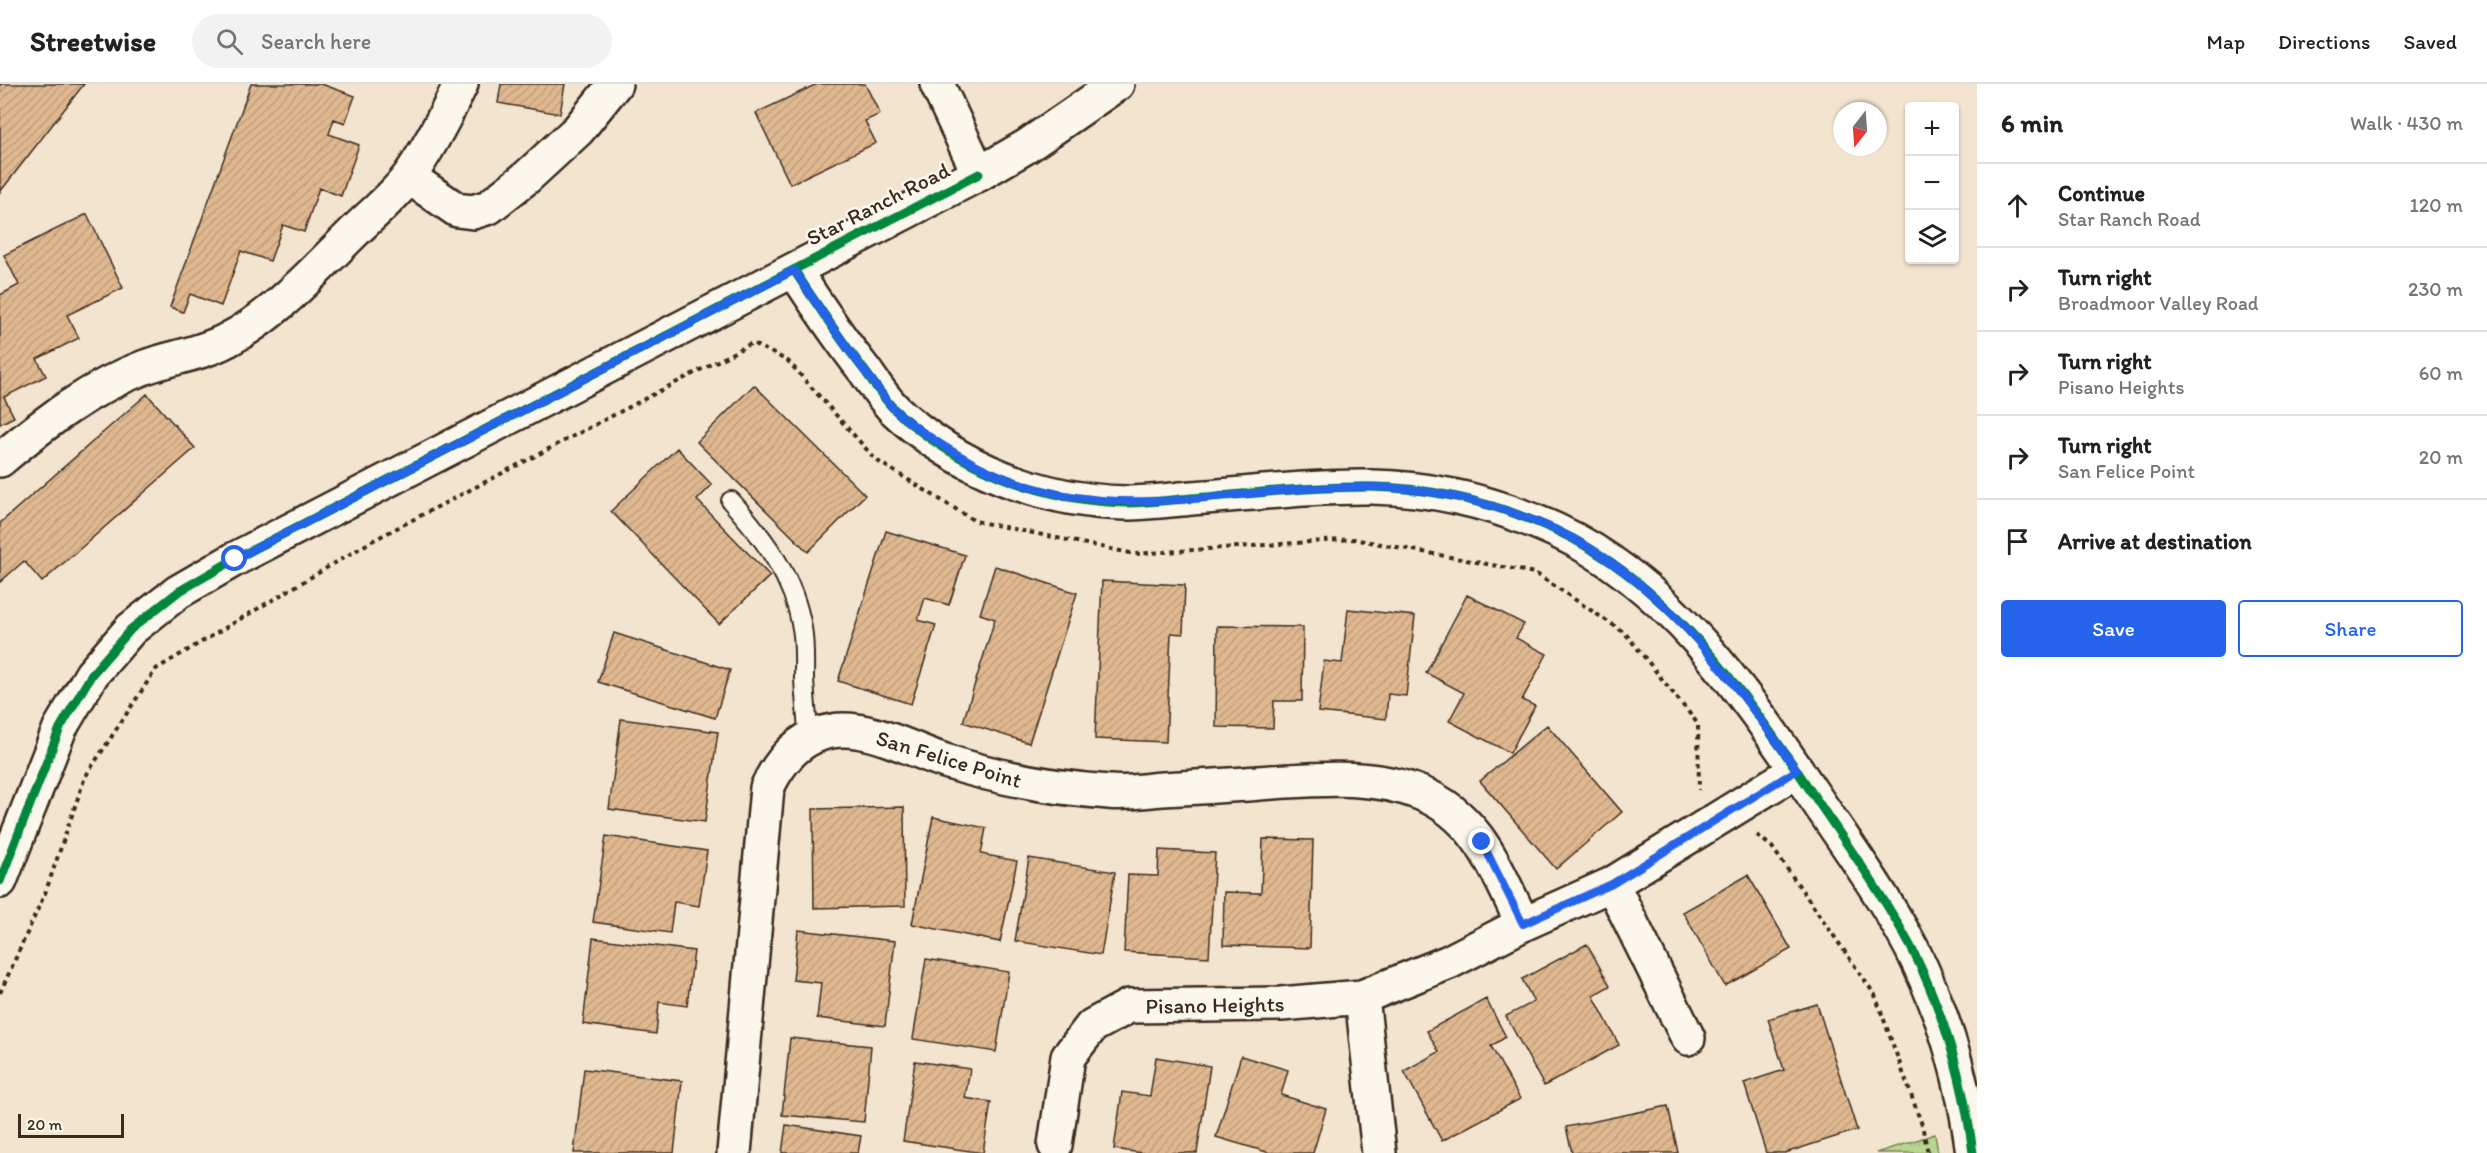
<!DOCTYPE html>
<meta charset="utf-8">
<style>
body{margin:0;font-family:Itim,sans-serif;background:#f2f2f2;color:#202124}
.controls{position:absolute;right:18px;top:18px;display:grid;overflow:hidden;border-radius:6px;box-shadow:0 2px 4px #0004}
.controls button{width:54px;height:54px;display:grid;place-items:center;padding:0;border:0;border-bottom:2px solid #e0e0e0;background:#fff;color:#202124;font:30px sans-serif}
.compass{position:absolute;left:1833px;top:18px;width:54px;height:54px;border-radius:50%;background:#fff;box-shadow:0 2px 4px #0004;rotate:197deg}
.scale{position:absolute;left:18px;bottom:15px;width:106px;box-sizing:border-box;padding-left:6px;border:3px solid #3b2a1e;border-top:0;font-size:16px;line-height:21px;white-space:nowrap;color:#3b2a1e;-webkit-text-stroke:4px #fbf7ec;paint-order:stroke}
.stop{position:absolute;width:18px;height:18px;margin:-14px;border:4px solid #2563eb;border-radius:50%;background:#fff}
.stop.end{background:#2563eb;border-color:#fff;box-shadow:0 2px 6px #0008}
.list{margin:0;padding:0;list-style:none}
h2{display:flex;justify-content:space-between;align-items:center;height:78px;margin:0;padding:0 24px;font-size:26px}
h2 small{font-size:20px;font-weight:400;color:#757577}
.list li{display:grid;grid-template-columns:39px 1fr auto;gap:18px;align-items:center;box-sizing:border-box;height:84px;padding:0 24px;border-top:2px solid #e0e0e0}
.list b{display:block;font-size:22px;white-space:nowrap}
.list p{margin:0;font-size:20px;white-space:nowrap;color:#757577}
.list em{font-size:20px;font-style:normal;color:#757577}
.actions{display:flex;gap:12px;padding:18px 24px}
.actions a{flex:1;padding:14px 0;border:2px solid #2563eb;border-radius:6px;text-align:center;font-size:21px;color:#2563eb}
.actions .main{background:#2563eb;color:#fff}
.icon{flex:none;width:33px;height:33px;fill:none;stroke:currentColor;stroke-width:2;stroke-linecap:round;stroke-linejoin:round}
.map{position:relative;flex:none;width:1977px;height:1069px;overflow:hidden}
header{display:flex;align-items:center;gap:36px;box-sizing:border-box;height:84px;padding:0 30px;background:#fff;border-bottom:2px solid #e0e0e0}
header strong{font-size:28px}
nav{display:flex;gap:33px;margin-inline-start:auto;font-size:21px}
.search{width:420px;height:54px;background:#f2f2f2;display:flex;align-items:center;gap:15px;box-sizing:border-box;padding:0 21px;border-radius:33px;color:#757577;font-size:22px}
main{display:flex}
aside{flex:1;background:#fff}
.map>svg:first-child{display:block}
</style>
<header>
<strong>Streetwise</strong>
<div class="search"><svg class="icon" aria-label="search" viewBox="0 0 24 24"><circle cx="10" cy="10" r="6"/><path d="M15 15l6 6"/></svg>Search here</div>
<nav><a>Map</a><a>Directions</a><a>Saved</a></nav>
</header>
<main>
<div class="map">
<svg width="1977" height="1069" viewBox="0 0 1977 1069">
<defs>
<pattern id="grass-tufts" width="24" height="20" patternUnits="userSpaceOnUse" patternTransform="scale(1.5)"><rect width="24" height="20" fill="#b8d68e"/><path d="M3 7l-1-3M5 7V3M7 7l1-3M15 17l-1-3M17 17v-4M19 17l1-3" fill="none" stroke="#9fb87a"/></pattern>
<pattern id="building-hatch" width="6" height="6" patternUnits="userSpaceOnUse" patternTransform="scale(1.5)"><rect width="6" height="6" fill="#dfb890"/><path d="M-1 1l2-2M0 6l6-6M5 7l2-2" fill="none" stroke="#c09e7c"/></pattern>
</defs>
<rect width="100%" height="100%" fill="#f3e4d0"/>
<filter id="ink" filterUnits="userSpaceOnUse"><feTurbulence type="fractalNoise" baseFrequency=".0167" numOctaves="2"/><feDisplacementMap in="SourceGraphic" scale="12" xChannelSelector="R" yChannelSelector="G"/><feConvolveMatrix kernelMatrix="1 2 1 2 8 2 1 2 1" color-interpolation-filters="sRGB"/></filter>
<g filter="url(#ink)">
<path fill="url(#grass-tufts)" stroke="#7a8056" stroke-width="1.5" d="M1935,1050L1938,1069H1876Z"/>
<path fill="url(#building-hatch)" stroke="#3b2a1e" stroke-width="1.5" d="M0,0H84L0,108Z
M251,0H321L355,12L345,39L334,35L329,50L359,61L341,112L319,104L304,148L283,141L270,177L241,167L221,222L190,210L183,228L170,223Z
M501,0H565L560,30L498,19Z
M817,0H865L880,30L865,37L876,59L790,100L756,29Z
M87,130L123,204L67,231L79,254L37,275L46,292L4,313L14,333L0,340V211L19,201L4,171Z
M754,301L865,411L808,468L697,358Z
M147,310L195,364L42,498L24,477L0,498V439Z
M677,364L712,401L697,416L770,492L719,540L611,427Z
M886,447L965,471L949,521L925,514L918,536L936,541L911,620L838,597Z
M995,482L1077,509L1029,659L963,638L995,535L980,530Z
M1102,497L1185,501L1183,550L1171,549L1166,658L1095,655Z
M1467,511L1524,540L1516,554L1547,570L1522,616L1535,622L1510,669L1449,637L1464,609L1426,589Z
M1348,525L1415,532L1406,612L1388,610L1386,635L1318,628L1324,577L1342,579Z
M1217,542L1303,543L1302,617H1274L1273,644L1216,643Z
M614,549L730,586L715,634L598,598Z
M621,635L718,648L705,738L609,725Z
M1547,641L1622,728L1556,785L1480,697Z
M904,723L905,822L814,824L813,725Z
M933,733L986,744L981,770L1017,777L1000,858L912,840Z
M606,752L707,767L699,822L674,818L670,849L593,838Z
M1263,755L1313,756L1310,864L1223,861L1224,808L1261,809Z
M1159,766L1215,769L1209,873L1124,868L1128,791L1158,792Z
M1029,774L1115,788L1101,871L1015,857Z
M1748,791L1791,865L1725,902L1683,828Z
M798,846L895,857L885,942L817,934L821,899L793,896Z
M593,854L694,867L687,922L659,918L656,950L583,940Z
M1587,860L1610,902L1593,911L1619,961L1544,1002L1506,932L1534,918L1522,895Z
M926,875L1009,888L996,968L913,955Z
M1486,915L1506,953L1491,962L1520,1015L1442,1057L1404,987L1439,968L1427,947Z
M1817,920L1857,1046L1785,1069H1766L1744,999L1784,986L1768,935Z
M790,954L871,962L864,1038L782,1031Z
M1241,972L1288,986L1281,1011L1326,1025L1313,1069H1270L1216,1053Z
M1156,973L1210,982L1197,1069H1142L1114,1065L1122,1008L1150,1012Z
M915,977L970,985L965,1014L991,1018L983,1069L903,1057Z
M584,985L682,997L674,1069H574Z
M1668,1022L1678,1069H1572L1566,1043Z
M786,1041L861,1052L858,1069H782Z"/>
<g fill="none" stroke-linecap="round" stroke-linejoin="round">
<defs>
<path id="service" d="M731,417C764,454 794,494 802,544C805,560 804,578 804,595C805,615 807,635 809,655"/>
<path id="minor" d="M937,0L979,90
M409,93L457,126L473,128L489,123L527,93L578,46L615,0
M0,376C44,339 91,303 145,283C173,273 201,270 227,256C276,231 316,185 355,147C373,129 395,112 410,91C430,63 446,31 461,0
M1612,800L1688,954
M1362,913L1379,1069
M1055,1061L1068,973L1092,942L1129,922L1281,920L1362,913L1449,878L1523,840L1612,800L1797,686
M734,1069L767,704C780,676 800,652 832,647C868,641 911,666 945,677C998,694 1053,704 1109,708C1127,710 1146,706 1163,705C1200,703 1236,701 1272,698C1321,695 1373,690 1420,709C1479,732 1497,788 1523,840"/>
<path id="tertiary" d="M794,186C817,221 839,254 865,287C874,300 884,315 895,326C957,384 1041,417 1126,419C1148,419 1170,416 1192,414C1251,410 1312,402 1372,403C1434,404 1498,420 1555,446C1668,498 1743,606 1810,706C1845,758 1883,810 1912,865C1944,929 1964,999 1973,1069
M0,797L60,644L92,590L131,545L178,508L235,475L979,90L1027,62L1117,0"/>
</defs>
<use href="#service" stroke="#3b2a1e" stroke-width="22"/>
<use href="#minor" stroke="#3b2a1e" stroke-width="38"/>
<use href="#tertiary" stroke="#3b2a1e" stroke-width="38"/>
<path stroke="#3b2a1e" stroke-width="4" stroke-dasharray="4.5 4.5" stroke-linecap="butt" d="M1757,751L1772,763L1875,911L1922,1041L1928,1069
M0,909L46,807L85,693L156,585L372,457L752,259L788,277L876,376L975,437L1135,470L1354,455L1535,489L1625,549L1698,640L1699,706"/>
<use href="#service" stroke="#fbf7ec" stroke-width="18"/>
<use href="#minor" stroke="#fbf7ec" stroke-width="33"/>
<use href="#tertiary" stroke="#fbf7ec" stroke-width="33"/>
<defs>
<path id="cycleway" d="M794,186C817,221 839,254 865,287C874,300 884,315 895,326C957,384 1041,417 1126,419C1148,419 1170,416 1192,414C1251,410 1312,402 1372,403C1434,404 1498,420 1555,446C1668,498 1743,606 1810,706C1845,758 1883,810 1912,865C1944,929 1964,999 1973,1069
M0,797L60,644L92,590L131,545L178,508L235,475L979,90"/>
</defs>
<use href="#cycleway" stroke="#fbf7ec" stroke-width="13"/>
<use href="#cycleway" stroke="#00873e" stroke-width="9"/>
</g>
</g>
<g fill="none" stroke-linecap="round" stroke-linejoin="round" filter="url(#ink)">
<path stroke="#2563eb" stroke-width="8" d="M235,475L794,186C818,222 841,257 867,290C876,301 884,314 893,324C911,342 935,357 957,370C1094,454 1224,400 1372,403C1434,404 1497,420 1554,445C1661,494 1730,593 1797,686L1612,800L1523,840L1482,758"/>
</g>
<g text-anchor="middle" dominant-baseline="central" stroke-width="5" stroke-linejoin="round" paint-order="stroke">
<g font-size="22" fill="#3b2a1e" stroke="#fbf7ec">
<text transform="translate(878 120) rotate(-27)">Star Ranch Road</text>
<text transform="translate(949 675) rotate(17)">San Felice Point</text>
<text transform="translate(1215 921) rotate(-1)">Pisano Heights</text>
</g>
</g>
</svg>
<div class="controls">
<button>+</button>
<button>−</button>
<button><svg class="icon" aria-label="layers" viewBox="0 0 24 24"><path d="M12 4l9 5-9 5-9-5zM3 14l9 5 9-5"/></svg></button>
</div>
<svg class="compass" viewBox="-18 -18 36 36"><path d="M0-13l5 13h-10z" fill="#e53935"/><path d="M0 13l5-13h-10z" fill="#757577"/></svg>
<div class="scale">20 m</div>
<div class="stop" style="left:235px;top:475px"></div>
<div class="stop end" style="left:1482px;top:758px"></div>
</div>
<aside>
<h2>6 min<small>Walk · 430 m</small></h2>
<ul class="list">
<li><svg class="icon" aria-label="ahead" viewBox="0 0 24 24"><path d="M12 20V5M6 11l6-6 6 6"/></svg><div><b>Continue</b><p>Star Ranch Road</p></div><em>120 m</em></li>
<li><svg class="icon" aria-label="right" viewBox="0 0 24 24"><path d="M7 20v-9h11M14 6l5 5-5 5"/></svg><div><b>Turn right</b><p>Broadmoor Valley Road</p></div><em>230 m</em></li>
<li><svg class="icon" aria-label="right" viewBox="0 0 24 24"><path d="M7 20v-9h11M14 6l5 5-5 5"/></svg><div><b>Turn right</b><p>Pisano Heights</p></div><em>60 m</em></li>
<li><svg class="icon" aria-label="right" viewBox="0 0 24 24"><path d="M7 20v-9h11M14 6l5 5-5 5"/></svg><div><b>Turn right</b><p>San Felice Point</p></div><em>20 m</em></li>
<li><svg class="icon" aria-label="arrive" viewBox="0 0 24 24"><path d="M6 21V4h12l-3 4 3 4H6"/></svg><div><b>Arrive at destination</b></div></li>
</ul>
<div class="actions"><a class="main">Save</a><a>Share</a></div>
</aside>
</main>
